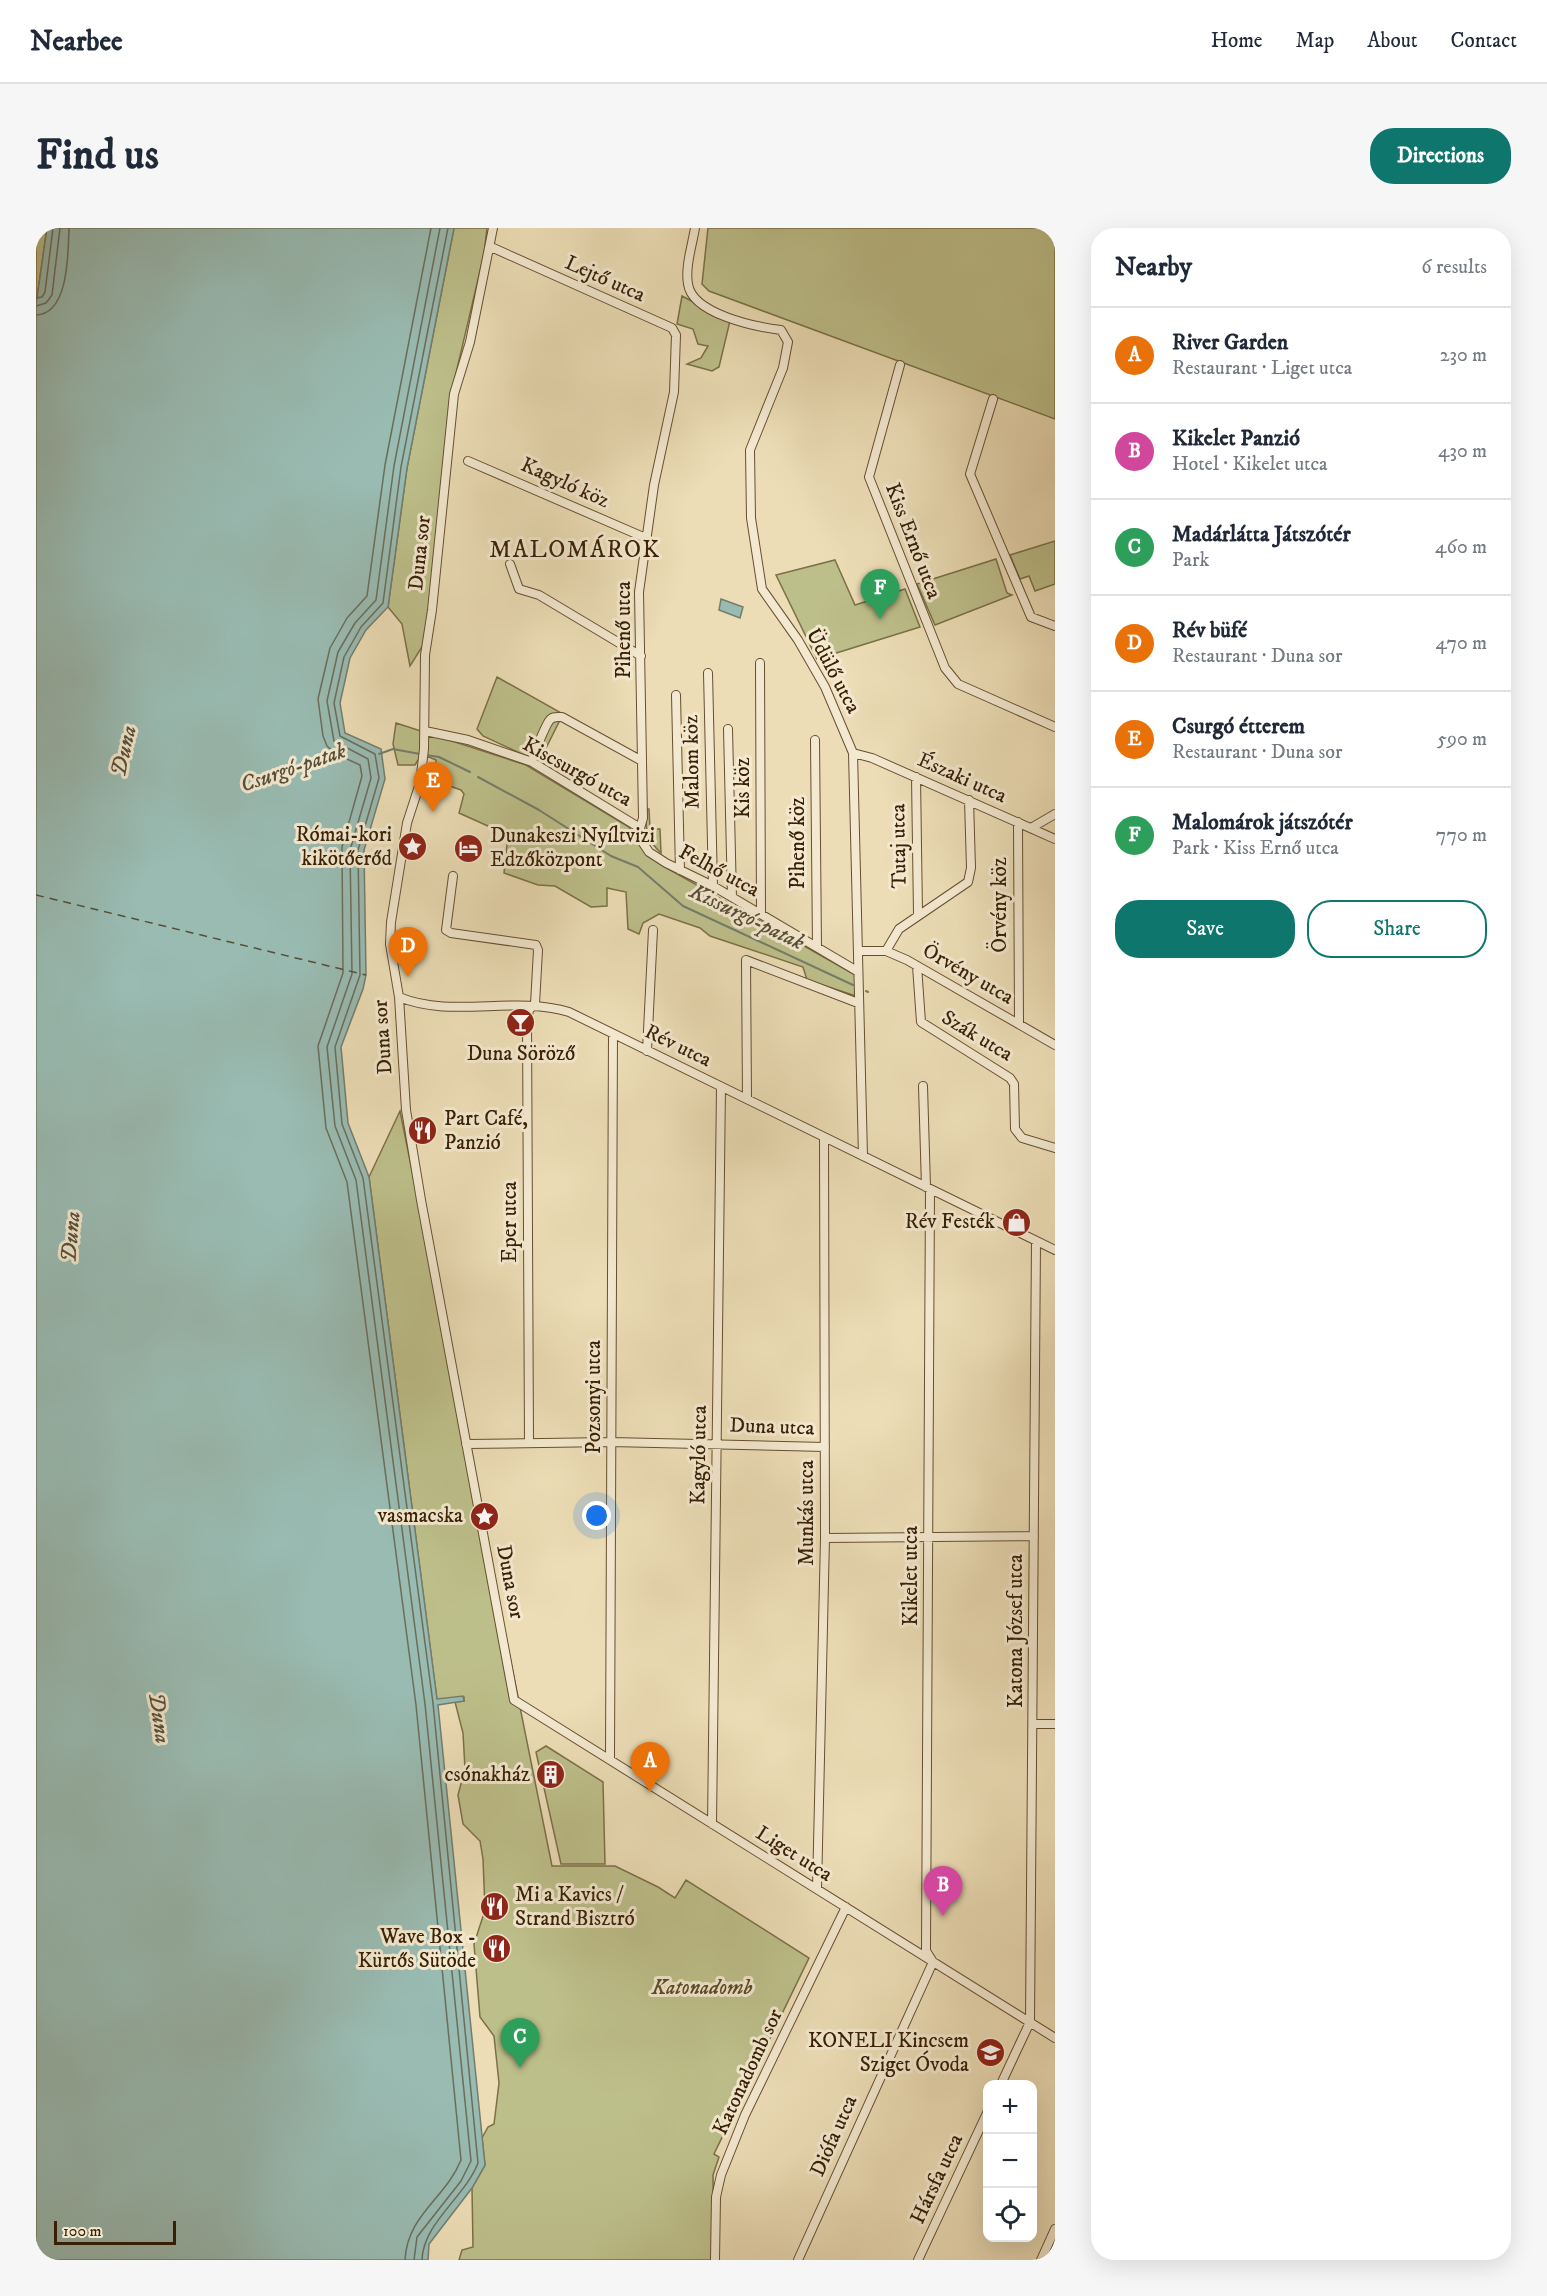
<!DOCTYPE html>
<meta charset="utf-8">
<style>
body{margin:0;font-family:"IM FELL DW Pica",serif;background:#f6f6f7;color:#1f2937}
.controls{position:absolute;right:18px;bottom:18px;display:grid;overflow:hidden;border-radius:12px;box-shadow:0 6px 24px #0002}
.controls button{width:54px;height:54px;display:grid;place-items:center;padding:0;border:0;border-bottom:2px solid #e0e1e3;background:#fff;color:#1f2937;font:30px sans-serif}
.scale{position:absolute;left:18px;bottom:15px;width:122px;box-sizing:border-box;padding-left:6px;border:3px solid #392004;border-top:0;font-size:16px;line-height:21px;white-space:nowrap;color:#392004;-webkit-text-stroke:4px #f3e9d0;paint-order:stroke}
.you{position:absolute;left:561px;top:1288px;width:21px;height:21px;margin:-15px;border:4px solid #fff;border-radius:50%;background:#1a73e8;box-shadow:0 0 0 9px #1a73e833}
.badge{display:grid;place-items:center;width:39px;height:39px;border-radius:50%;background:#0f766e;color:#fff;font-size:20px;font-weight:700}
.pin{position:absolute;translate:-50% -50px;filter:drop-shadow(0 2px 3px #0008)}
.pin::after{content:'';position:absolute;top:32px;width:21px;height:18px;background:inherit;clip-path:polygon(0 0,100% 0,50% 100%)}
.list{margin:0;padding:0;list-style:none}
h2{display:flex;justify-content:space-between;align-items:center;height:78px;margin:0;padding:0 24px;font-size:26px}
h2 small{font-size:20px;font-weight:400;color:#747a83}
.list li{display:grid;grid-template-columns:39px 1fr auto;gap:18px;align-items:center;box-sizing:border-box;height:96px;padding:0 24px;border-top:2px solid #e0e1e3}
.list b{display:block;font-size:22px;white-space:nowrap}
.list p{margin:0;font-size:20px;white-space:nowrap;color:#747a83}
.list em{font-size:20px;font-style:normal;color:#747a83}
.actions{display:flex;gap:12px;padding:18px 24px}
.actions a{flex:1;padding:14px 0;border:2px solid #0f766e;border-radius:24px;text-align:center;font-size:21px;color:#0f766e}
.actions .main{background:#0f766e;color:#fff}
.icon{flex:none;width:33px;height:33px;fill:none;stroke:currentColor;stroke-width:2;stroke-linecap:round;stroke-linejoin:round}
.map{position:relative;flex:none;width:1019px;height:2032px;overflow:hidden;border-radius:24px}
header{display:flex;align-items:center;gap:36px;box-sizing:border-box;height:84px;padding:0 30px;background:#fff;border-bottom:2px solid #e0e1e3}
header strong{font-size:28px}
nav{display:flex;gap:33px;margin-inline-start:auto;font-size:21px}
.intro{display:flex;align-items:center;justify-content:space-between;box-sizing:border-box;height:144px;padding:0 36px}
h1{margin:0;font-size:42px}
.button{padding:15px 27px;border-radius:24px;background:#0f766e;color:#fff;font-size:21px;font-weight:700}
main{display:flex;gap:36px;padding:0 36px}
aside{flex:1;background:#fff;border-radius:24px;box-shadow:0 6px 24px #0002}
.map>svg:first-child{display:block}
</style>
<header>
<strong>Nearbee</strong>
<nav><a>Home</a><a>Map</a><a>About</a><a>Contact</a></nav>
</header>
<div class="intro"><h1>Find us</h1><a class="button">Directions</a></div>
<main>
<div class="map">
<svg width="1019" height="2032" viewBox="0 0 1019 2032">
<rect width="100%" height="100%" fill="#ecddb6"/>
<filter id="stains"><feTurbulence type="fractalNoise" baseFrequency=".00333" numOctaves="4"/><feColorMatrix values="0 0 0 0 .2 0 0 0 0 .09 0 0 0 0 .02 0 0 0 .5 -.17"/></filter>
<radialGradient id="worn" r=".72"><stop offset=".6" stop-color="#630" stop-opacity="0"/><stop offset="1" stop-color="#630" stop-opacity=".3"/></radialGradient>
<path fill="#bdbf8a" stroke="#7b7047" stroke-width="1.5" d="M0,0H11L0,77Z
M418,0H451L448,26L416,162L391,411L374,438L366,396L352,379L371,240Z
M672,0H1019V191L673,63L666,56Z
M646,68L694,93L683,139L676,143L651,136L665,130L672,118L662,116L657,101L641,96Z
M1019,313V356L999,363L993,348L984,351L974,327Z
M960,331L971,365L976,367L899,397L881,356Z
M799,332L819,377L869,361L884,399L781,431L740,347Z
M461,449L527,486L503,534L447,508L441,501Z
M360,495L490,537L593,599L610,627L629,639L821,748L820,768L771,752L767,739L674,708L664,700L623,686L607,695L603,706L592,701L590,664L571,660V678L555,679L519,658L502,657L468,645L472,607L423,585L428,566L425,562L399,553L400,532L393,529L382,532L379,537H362L357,516Z
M610,581H613L614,601H624L625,625C610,611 609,601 610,581Z
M364,883L516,1638H579L622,1659L639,1670L650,1652L773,1730L678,1926L683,1929L677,1947L678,2032H423L426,2022L437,2019L436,1960L449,1937L446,1910L452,1899L458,1896L463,1855L458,1808L444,1789L438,1716L449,1682L447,1631L444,1613L427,1596L422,1567L429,1541L427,1505L419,1474L428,1473V1469L401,1472L333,949Z
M510,1518L567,1554L569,1636H525L500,1524Z"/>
<path fill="#99bbb2" stroke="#737d6c" stroke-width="1.5" d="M11,0H418L371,240L352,379L330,402L314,430L304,475L309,505L345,521L349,551L328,622L330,747L327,761L305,819L312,895L333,949L401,1471L427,1468L428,1473L402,1477L449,1937L436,1960L393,2016L392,2032H0V77Z
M685,371L707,379L704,390L683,382Z"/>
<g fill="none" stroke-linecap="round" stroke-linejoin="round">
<path stroke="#696e5b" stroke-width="1.5" d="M0,70L6,69L9,64L17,0
M0,78L10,75L16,67L24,0
M0,87C33,86 32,25 33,0
M369,2032C371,1987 410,1970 425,1932L380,1477L311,954L290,900L282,818L307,745L306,619L326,548L324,537L300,526L291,518L287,508L282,471L294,420L311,390L331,368L349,237L395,0
M378,2032L381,2009L425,1953L435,1933L389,1476L320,952L299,898L291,819L316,746L314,622L335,550L332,531L298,513L291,473L302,424L319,395L340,372L358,238L404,0
M386,2032C387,1995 429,1969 442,1935L397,1475L327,950L306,896L299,819L324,747L322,622L343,550L339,526L304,508L298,475L308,429L325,399L347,375L365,239L412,0"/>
<path stroke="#737d6c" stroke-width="2" d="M343,526L357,521L384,526
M390,527L403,529L434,544
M442,549L503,582L575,628L602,639L647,678L817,757
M830,763L832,764"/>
<path stroke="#564e38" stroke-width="1.5" stroke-dasharray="8 6" stroke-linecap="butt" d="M0,667L330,747"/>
<defs>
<path id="minor" d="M457,0L434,114L418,166L396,382L389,427L388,521L384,555L371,595L355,694L354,716L363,769L370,882L385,972L478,1472L1019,1810
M659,0C656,18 649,39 652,56C656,86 720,99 745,102L752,114L747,140L714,222L715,290L726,361L762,412L789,459L817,525L827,928
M455,19L636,100L640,107L638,164L618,257L603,364L607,590L604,600
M864,137L833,249L909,440L922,456L1019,499
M957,171L934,246L995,389L1019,398
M432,233L612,311
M474,336L483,361L503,367L605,428
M724,435L725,686
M672,445L677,658
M640,467L644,642
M692,501L696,669
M389,503L432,512L496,534L604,600
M779,512L781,719
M817,525L836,530L1019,611
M496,534C497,527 509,499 513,493C516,488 521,489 526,489L606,533
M880,549L882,686
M982,594L983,796
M604,600L607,615L613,624L630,635L677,658L821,743
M995,600L1019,586
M417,648L410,702L415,705L500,717L502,722L499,776
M822,723H850L871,732L1019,817
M850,723L863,701L932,654L935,640L933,572
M881,738L885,794L974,850L978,856L979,901L986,910L1019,920
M363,769C416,791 478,767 533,784L1019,1022
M611,823L617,702
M887,858L890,959
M711,871L710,732L822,775
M493,1215L491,792L493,782L499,776
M430,1216L575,1214L789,1219
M789,1310L998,1308
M998,1496H1019
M574,1532L577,806
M676,1596L685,859
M781,1661L789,1310L788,909
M965,1856L994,1794L1000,1013
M679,2032L680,1969L685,1947L709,1887L810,1679
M762,2032L897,1734L890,1723L894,961
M882,2032L951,1885
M1005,2032L1019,2001"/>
</defs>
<use href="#minor" stroke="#664f30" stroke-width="10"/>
<use href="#minor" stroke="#f3e9d0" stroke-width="8"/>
</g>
<defs>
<symbol id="sight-disc" viewBox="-11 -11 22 22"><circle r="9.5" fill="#8f2418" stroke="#f3e9d0"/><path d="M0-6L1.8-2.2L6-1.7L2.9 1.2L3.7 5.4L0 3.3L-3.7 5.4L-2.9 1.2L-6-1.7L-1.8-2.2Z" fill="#fff"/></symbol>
<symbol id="hotel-disc" viewBox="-11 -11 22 22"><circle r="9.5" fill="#8f2418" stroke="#f3e9d0"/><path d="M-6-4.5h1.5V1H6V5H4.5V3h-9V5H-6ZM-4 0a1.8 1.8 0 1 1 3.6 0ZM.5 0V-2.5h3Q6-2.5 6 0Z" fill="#fff"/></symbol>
<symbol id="bar-disc" viewBox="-11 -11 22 22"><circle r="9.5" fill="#8f2418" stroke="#f3e9d0"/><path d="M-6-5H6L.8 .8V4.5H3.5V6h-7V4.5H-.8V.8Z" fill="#fff"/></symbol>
<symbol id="restaurant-disc" viewBox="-11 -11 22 22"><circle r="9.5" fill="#8f2418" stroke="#f3e9d0"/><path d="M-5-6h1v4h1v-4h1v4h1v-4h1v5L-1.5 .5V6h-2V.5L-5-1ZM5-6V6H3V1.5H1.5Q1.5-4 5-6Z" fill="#fff"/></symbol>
<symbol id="shop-disc" viewBox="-11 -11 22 22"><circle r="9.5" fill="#8f2418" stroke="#f3e9d0"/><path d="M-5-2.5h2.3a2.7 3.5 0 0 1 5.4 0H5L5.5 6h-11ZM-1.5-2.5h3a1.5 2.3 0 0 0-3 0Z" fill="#fff"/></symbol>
<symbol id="building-disc" viewBox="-11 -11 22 22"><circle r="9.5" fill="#8f2418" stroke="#f3e9d0"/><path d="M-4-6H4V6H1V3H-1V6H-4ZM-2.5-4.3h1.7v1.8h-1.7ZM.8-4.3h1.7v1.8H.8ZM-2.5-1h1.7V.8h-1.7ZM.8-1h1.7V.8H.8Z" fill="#fff"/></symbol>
<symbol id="school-disc" viewBox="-11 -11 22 22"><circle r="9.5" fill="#8f2418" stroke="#f3e9d0"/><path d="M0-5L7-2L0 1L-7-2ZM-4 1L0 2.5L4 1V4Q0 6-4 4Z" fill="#fff"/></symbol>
</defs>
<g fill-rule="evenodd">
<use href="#sight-disc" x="360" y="602" width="33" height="33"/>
<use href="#hotel-disc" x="416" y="604" width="33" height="33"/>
<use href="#bar-disc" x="468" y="778" width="33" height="33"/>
<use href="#restaurant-disc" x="370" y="886" width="33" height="33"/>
<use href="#shop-disc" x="964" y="978" width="33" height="33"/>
<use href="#sight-disc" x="432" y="1272" width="33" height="33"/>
<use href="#building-disc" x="498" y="1530" width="33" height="33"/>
<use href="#restaurant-disc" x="442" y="1662" width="33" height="33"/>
<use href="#restaurant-disc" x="444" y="1704" width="33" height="33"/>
<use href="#school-disc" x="938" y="1808" width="33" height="33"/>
</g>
<g text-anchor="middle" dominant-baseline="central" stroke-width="6" stroke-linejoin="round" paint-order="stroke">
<g font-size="21" fill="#392004" stroke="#f3e9d0">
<text transform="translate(569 51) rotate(24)">Lejtő utca</text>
<text transform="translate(529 255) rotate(24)">Kagyló köz</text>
<text transform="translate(877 313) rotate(69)">Kiss Ernő utca</text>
<text transform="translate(384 325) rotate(-84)">Duna sor</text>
<text transform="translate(588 402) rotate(-90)">Pihenő utca</text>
<text transform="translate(797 443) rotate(62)">Üdülő utca</text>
<text transform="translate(656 534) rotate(-91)">Malom köz</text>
<text transform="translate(541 544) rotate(29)">Kiscsurgó utca</text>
<text transform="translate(926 550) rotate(24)">Északi utca</text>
<text transform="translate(707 560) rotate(-90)">Kis köz</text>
<text transform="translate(762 615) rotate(-90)">Pihenő köz</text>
<text transform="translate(863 618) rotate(-91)">Tutaj utca</text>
<text transform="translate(683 643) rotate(28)">Felhő utca</text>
<text transform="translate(964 677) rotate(-90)">Örvény köz</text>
<text transform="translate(932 746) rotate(30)">Örvény utca</text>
<text transform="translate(941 808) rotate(31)">Szák utca</text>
<text transform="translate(347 809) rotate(-94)">Duna sor</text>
<text transform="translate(642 818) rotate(26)">Rév utca</text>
<text transform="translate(474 994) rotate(-90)">Eper utca</text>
<text transform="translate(558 1169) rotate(-90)">Pozsonyi utca</text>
<text transform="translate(736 1199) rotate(2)">Duna utca</text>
<text transform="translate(663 1227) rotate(-89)">Kagyló utca</text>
<text transform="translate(771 1285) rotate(-90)">Munkás utca</text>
<text transform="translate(875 1348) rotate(-90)">Kikelet utca</text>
<text transform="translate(474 1354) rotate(79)">Duna sor</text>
<text transform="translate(980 1403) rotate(-90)">Katona József utca</text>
<text transform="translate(758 1626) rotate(32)">Liget utca</text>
<text transform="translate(712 1844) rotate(-65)">Katonadomb sor</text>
<text transform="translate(798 1908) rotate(-66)">Diófa utca</text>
<text transform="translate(901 1951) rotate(-65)">Hársfa utca</text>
</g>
<g font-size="21" fill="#392004" stroke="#f3e9d0" text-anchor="end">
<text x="356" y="607">Római-kori<tspan x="356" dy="24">kikötőerőd</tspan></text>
<text x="454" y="608" text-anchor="start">Dunakeszi Nyíltvizi<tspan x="454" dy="24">Edzőközpont</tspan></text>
<text x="485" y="826" text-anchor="middle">Duna Söröző</text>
<text x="408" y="891" text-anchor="start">Part Café,<tspan x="408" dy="24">Panzió</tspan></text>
<text x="959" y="994">Rév Festék</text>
<text x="427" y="1288">vasmacska</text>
<text x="494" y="1547">csónakház</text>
<text x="479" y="1667" text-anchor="start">Mi a Kavics /<tspan x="479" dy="24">Strand Bisztró</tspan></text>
<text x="440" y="1709">Wave Box -<tspan x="440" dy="24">Kürtős Sütöde</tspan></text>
<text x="933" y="1813">KONELI Kincsem<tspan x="933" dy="24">Sziget Óvoda</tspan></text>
</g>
<g font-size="21" font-style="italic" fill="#5a4826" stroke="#f3e9d0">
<text x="666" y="1760">Katonadomb</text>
</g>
<g font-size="22" font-style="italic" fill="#564e38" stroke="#f3e9d0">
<text transform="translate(88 523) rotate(-77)">Duna</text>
<text transform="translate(257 540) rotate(-19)">Csurgó-patak</text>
<text transform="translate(711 689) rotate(26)">Kissurgó-patak</text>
<text transform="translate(35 1009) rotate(-85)">Duna</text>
<text transform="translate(123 1490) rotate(82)">Duna</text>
</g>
<g font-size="24" letter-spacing="1.5" fill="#392004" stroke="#f3e9d0">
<text x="539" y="322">MALOMÁROK</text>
</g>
</g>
<rect width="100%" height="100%" filter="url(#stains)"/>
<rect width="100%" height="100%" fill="url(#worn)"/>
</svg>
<div class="controls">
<button>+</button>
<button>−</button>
<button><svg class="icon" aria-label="locate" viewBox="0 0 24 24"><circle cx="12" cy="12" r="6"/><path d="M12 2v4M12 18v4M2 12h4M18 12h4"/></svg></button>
</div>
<div class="scale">100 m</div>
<div class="you"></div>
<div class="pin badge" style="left:614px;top:1564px;background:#e8710a">A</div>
<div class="pin badge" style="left:907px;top:1688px;background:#d1479c">B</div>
<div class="pin badge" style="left:484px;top:1840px;background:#2e9e5b">C</div>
<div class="pin badge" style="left:372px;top:749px;background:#e8710a">D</div>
<div class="pin badge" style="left:397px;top:584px;background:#e8710a">E</div>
<div class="pin badge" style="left:844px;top:391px;background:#2e9e5b">F</div>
</div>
<aside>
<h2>Nearby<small>6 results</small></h2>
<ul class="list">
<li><span class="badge" style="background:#e8710a">A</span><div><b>River Garden</b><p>Restaurant · Liget utca</p></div><em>230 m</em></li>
<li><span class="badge" style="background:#d1479c">B</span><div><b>Kikelet Panzió</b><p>Hotel · Kikelet utca</p></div><em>430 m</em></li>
<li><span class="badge" style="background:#2e9e5b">C</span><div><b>Madárlátta Játszótér</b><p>Park</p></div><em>460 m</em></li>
<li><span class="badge" style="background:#e8710a">D</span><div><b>Rév büfé</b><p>Restaurant · Duna sor</p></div><em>470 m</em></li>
<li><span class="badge" style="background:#e8710a">E</span><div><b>Csurgó étterem</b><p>Restaurant · Duna sor</p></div><em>590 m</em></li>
<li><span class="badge" style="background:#2e9e5b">F</span><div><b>Malomárok játszótér</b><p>Park · Kiss Ernő utca</p></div><em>770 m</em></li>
</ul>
<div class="actions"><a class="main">Save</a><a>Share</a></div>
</aside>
</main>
